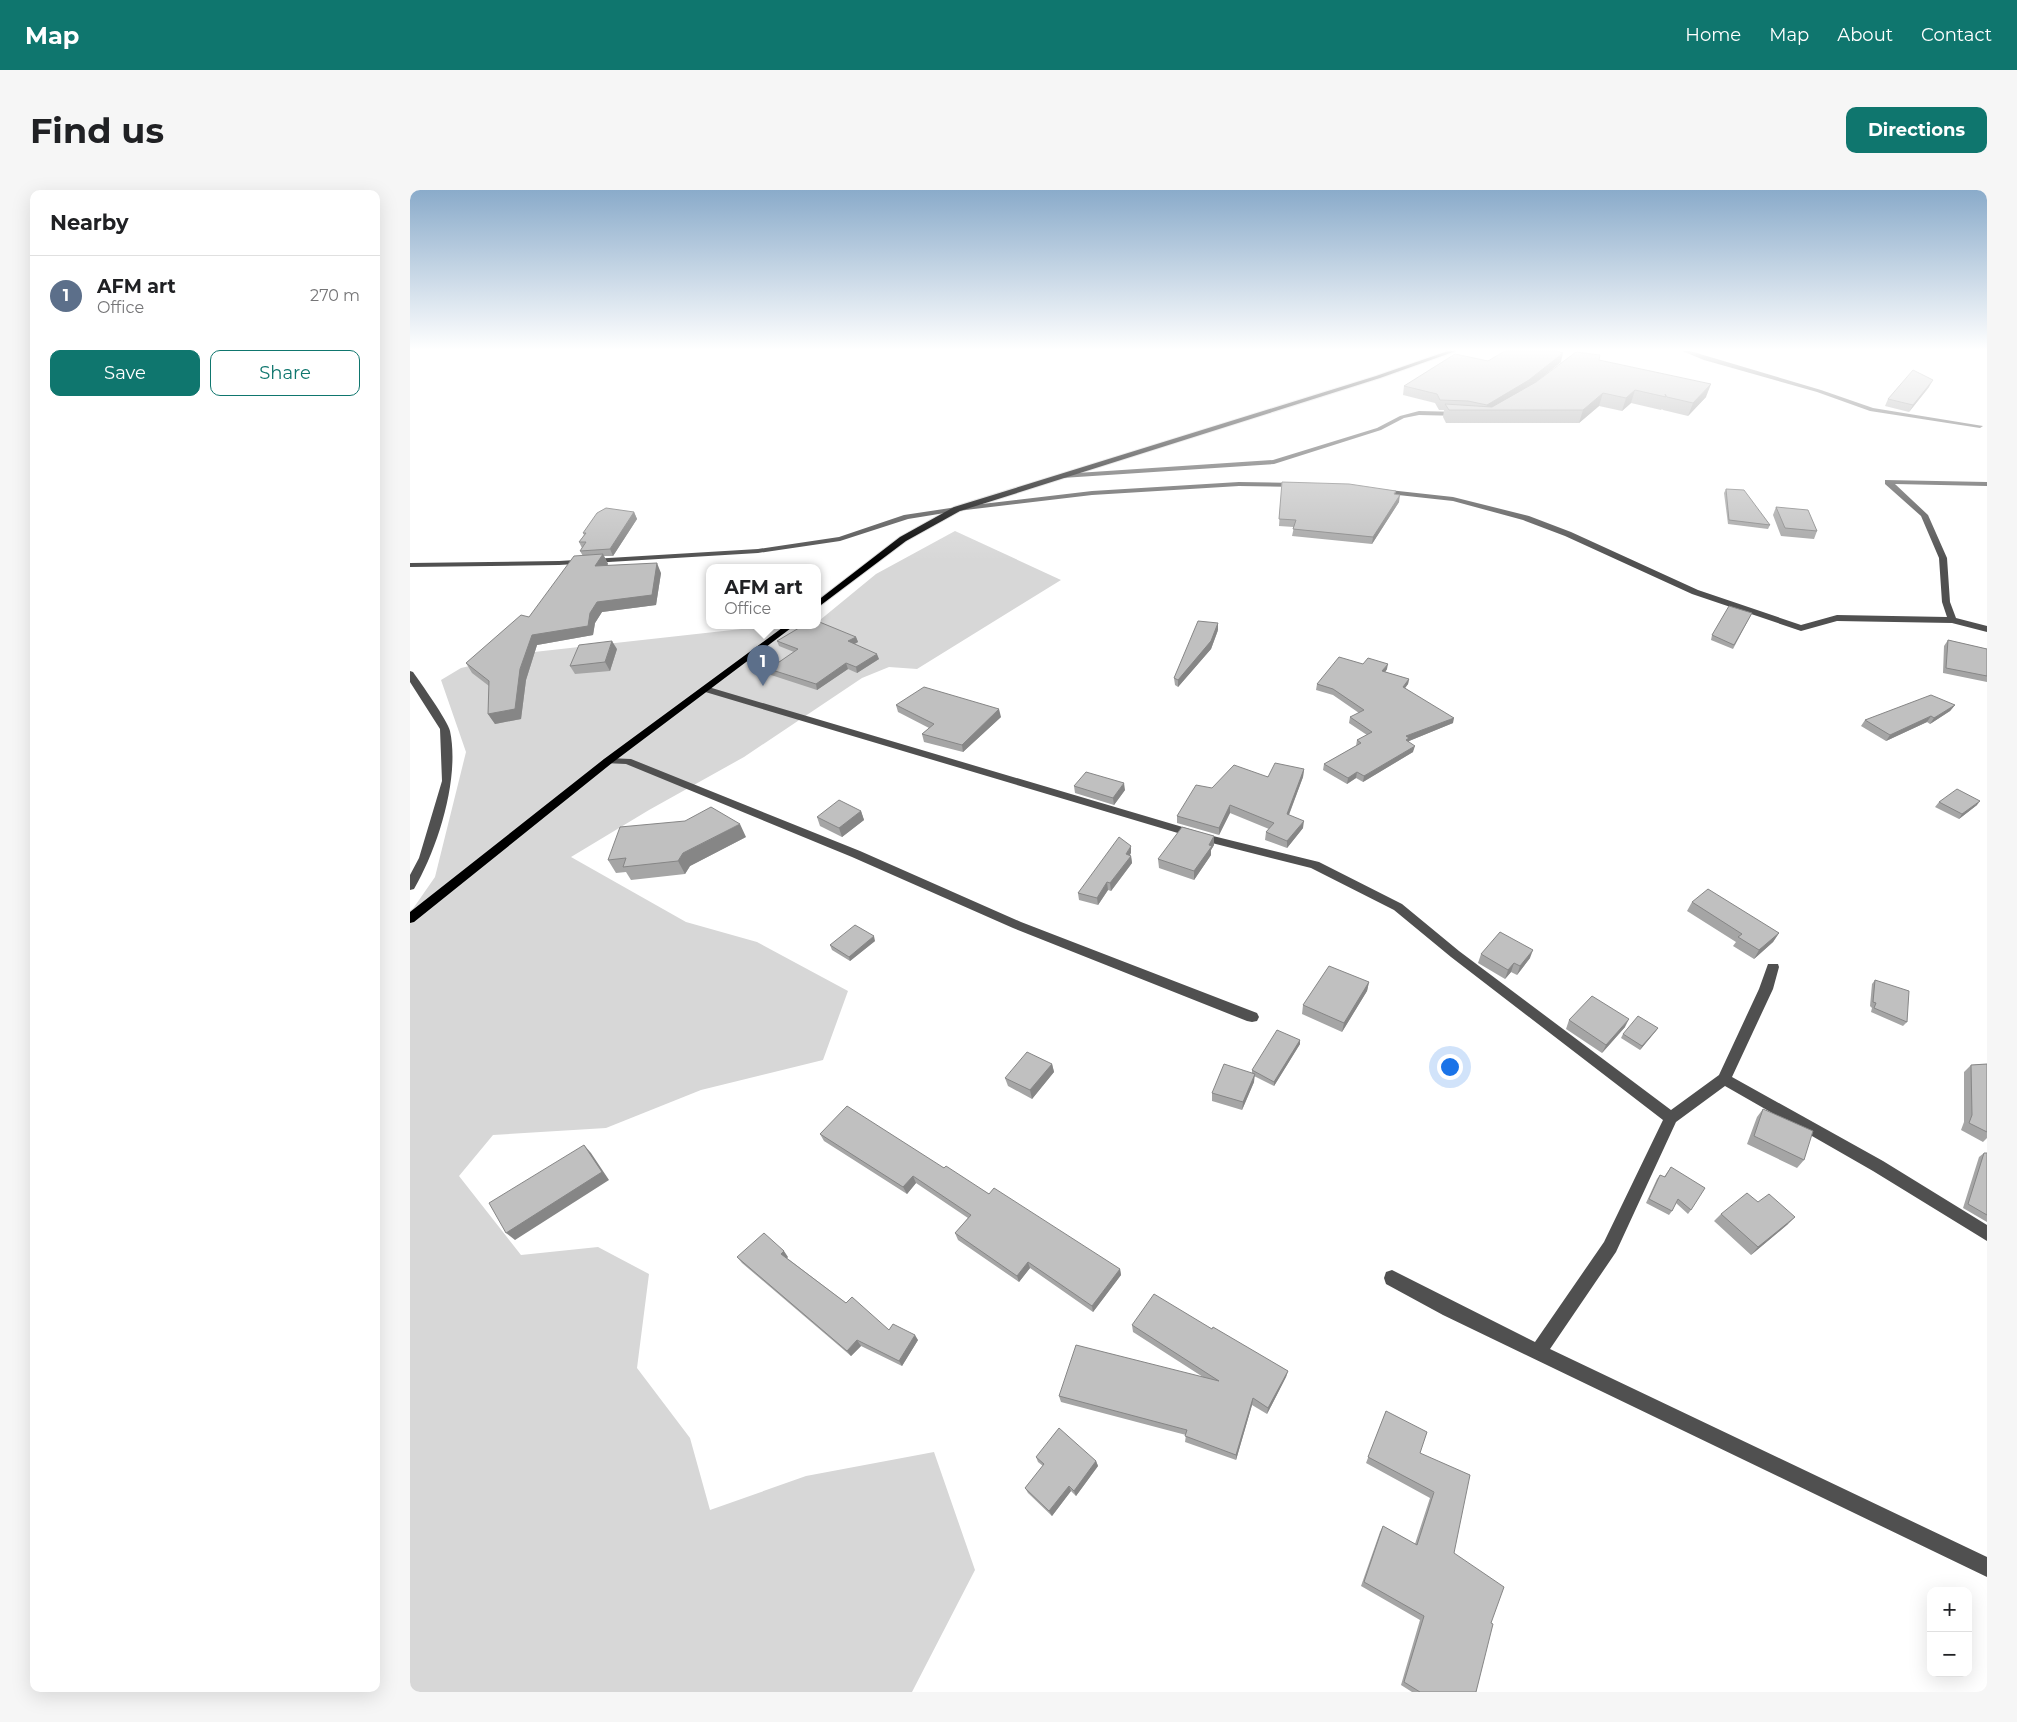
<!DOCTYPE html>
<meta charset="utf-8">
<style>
body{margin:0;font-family:Montserrat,sans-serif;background:#f6f6f6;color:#202124}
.controls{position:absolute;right:15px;bottom:15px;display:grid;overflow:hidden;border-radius:10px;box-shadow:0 5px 20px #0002}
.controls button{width:45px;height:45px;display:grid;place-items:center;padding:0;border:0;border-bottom:1px solid #e0e0e0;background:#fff;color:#202124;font:25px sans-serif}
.you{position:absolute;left:1039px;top:876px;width:18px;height:18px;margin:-12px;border:4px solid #fff;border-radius:50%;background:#1a73e8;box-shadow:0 0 0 8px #1a73e833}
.badge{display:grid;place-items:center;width:32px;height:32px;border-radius:50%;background:#0f766e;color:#fff;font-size:16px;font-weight:700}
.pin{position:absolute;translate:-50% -41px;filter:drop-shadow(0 1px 2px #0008)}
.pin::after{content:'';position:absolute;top:26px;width:18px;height:15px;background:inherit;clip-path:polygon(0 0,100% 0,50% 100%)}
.popup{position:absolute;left:296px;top:374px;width:115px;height:65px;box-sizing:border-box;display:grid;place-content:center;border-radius:10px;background:#fff;filter:drop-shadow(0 1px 4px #0005);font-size:16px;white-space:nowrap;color:#757577}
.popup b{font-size:19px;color:#202124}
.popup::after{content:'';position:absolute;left:50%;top:100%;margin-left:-10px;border:10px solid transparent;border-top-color:#fff}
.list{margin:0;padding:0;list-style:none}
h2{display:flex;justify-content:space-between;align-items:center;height:65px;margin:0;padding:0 20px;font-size:21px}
h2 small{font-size:16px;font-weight:400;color:#757577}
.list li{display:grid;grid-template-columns:32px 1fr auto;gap:15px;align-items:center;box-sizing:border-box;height:80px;padding:0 20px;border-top:1px solid #e0e0e0}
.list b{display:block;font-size:19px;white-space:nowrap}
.list p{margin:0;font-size:16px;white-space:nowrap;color:#757577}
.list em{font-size:16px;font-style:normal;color:#757577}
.actions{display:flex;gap:10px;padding:15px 20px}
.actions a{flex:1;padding:11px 0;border:1px solid #0f766e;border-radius:10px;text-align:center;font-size:18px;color:#0f766e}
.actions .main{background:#0f766e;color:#fff}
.map{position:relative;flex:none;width:1577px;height:1502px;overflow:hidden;border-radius:10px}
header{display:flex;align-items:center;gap:30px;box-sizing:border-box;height:70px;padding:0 25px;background:#0f766e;color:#fff}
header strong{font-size:24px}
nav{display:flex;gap:28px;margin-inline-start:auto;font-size:18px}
.intro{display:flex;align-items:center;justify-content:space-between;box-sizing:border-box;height:120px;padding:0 30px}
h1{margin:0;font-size:35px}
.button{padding:12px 22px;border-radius:10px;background:#0f766e;color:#fff;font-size:18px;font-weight:700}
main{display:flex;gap:30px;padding:0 30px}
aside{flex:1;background:#fff;border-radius:10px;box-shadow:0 5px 20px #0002}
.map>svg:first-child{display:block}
</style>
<header>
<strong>Map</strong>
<nav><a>Home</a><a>Map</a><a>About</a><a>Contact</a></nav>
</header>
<div class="intro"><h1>Find us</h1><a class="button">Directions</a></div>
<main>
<aside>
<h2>Nearby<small></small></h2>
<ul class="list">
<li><span class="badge" style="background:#5c6f8a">1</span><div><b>AFM art</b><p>Office</p></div><em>270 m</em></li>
</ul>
<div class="actions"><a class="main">Save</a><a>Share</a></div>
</aside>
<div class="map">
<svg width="1577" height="1502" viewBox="0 0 1577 1502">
<rect width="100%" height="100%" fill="#fff"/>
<path fill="#d7d7d7" d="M545,341L651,390L507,479L479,477L452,488L334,567L239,620L161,667L276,732L347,752L438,801L413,870L291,900L196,938L83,945L49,986L111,1065L188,1057L239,1084L227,1178L280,1248L300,1320L396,1286L524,1262L565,1380L502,1502H0V723L25,687L56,562L31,490L51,478L115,463L367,435H407V431L410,430L466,384Z"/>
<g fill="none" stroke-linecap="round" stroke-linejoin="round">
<defs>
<path id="major" d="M1038,161H1046L970,188L550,321L496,351L407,418V411L490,347L544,317L966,186Z
M376,435H385L202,573L4,732L0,733V722L194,569Z"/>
</defs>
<use href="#major" stroke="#dbdbdb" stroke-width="2"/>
<path fill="#505050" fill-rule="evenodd" d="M1272,161H1280L1411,200L1463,218L1573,236L1570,238L1460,221L1407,202L1294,170Z
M1009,221L1051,222L1054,224L1051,226L1009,225L994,228L971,240L864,274L652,288L648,286L652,284L863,270L967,238L990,226Z
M1475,290L1577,292V296L1485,294L1518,325L1537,368L1540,412L1546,428L1577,436V442L1542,433L1427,431L1391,441L1282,404L1155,346L1113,330L1043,311L970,303L966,301L970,299L1043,307L1119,326L1161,342L1288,400L1391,435L1427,425L1537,427L1532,412L1529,368L1511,326L1475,294Z
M829,292L888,293L892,295L888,297L829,296L682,305L547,321L498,329L430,351L348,363L149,375L0,377V373L149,371L348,359L429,347L494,325L547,317L682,301Z
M0,481L3,482C10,492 38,531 40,541C50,588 28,658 4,699L0,700V685L9,668L32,591L30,539L0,492Z
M295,496L803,646L909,672L992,714L1049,761L1261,920L1309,885L1349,799L1358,774H1368L1369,777L1363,799L1322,887L1473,971L1577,1035V1051L1463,981L1315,896L1266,932L1206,1062L1140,1159L1577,1367V1387L1033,1125L976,1094L974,1088L976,1082L982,1080L1125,1152L1194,1052L1253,930L1041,767L984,720L901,678L798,652L292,501L290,499Z
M198,568L221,569L450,661L611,732L847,823L849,827L847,831L842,832L837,831L603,738L442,667L216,574L194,573L193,571L194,569Z"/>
<use href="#major" fill="#000" fill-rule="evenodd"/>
</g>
<path fill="#a5a5a5" d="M1189,170L1296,207L1278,226L1253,220L1252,219L1251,220L1221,213L1212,221L1189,216L1169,233H1036L1033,227L1034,220H1029L1025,213L993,205L994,196L1078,171L1151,172L1134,186Z
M1519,197L1499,222L1475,216L1478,209Z
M872,292L986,301L985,304L989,312L962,354L882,346L884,337L869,336Z
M1316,299L1360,335L1358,339L1318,334L1314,303Z
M1366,317L1407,341L1404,349L1371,346L1363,325Z
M224,322L227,329L203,366H194L198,374L197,375L251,383L246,415L192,422L185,433L183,445L127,455L116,490L111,529L85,534L78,524L79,496L62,483L56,473L119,427L173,366L170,361L172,358L169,352L174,345L173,343Z
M1342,423L1323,459L1301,450L1302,445Z
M808,440L801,459L768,497L765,495L764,488Z
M446,447L448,452L444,454L469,469L447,483L438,479L407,500L361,485L359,479L384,462L369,456L367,451Z
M1538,450L1577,459V492L1533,483L1534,456Z
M207,459L200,481L165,484L160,476Z
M953,474L977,479L975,482L999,489L998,494L995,498L1043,533L999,551L998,552L1003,562L953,592L946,588L937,594L913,580L914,574L946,556L947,550L957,545L939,533L940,527L949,523L923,505L906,500L907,494Z
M486,515L591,527L553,562L514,552L512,544L519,538L488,522Z
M1545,515L1540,521L1520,534L1517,532L1476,551L1451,536L1455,530Z
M894,579L893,587L879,625L893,638L877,658L855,650L856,642L859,639L820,623L809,645L767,633V626L802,598Z
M664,596L715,600L704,615L665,603Z
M1529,612L1567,615L1549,629L1525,617Z
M451,621L454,630L432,647L410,636L407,627Z
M804,646V655L801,660V665L784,690L749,678L748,669Z
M336,647L280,676L275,684L221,690L216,682L206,683L198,670Z
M721,663L720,665L721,666L722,673L701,701L698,700L688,715L669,710L668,703Z
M1282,712L1369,743L1363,752L1344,769L1323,756L1326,752L1277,721Z
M465,751L440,771L422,760L420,755Z
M1071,764L1120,768L1107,785L1101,782L1095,789L1068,773Z
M1465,790L1497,832L1493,836L1461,822L1462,818L1460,816L1462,794Z
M959,792L957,801L932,842L892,824L893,815Z
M1159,830L1215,837L1192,863L1156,839Z
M1248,838L1245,842L1230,860L1211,848L1213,844Z
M890,850V854L864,896L844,886V892L832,920L802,911V903L842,883V880Z
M642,874L644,882L622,909L598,896L595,888Z
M1577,874V948L1573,952L1551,940L1554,932V882L1561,875Z
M1353,919L1394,970L1387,978L1337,954L1347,927Z
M410,944L534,978L710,1079L711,1085L683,1122L620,1078L609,1092L548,1050L545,1043L558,1028L506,993L497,1004L414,951Z
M1574,963H1577V1032L1553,1018L1569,967Z
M1261,977L1281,1020L1278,1024L1266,1013L1262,1021L1259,1025L1236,1013L1247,989L1250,985L1254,987Z
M1348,1012L1378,1034L1341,1065L1304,1031L1311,1024Z
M327,1067H378L377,1068L436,1113L479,1140L508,1150L492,1176L451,1156L441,1166L332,1073Z
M722,1135L802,1139L878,1181L876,1187L857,1224L842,1215L826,1270L775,1252L776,1245L651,1212L649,1206L793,1187L723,1142Z
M976,1221L1010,1263L1044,1363L1081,1433L1066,1502H1002L991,1495L1010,1430L951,1396L970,1342L973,1336L1005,1354L1020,1308L956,1273Z
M626,1267L686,1271L688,1276L666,1306L661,1301L642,1326L618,1303L615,1298L633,1276L628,1272Z"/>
<path fill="#868686" d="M1153,163L1151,172L1117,199L1081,220H1075L1077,215Z
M1523,190L1519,197L1499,222L1503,215Z
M1301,194L1296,207L1278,226L1283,213Z
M1225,200L1221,213L1212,221L1216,208Z
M1193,203L1189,216L1169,233L1173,220Z
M990,305L989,312L962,354L963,347Z
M224,322L227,329L203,366L200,359Z
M193,364L198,374L190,386L185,376Z
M247,373L251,383L246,415L192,422L185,433L183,445L127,455L116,490L111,529L85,534L78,524L110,479L122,445L180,423L187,412Z
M808,433V440L801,459L768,497V490Z
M446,447L448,452L439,457L438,451Z
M202,451L207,459L200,481L195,472Z
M467,464L469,469L447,483L446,477Z
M436,473L438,479L407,500L406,494Z
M978,474L977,479L972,487V481Z
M999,489L998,494L992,502L993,497Z
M1545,515L1540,521L1520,534L1524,528Z
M589,519L591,527L553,562L552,555Z
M1521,526L1517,532L1476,551L1480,545Z
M1044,528L1043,533L999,551L998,554L994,556L996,546Z
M1005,556L1003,562L953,592L954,586Z
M894,579L893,587L876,632L877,624Z
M947,582L946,588L937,594L938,588Z
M714,593L715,600L704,615L703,608Z
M1570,611L1567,615L1549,629L1552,624Z
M820,615V623L809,645V638Z
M451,621L454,630L432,647L429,638Z
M894,631L893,638L877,658V651Z
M330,634L336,647L280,676L275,684L268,671L273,663Z
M804,646V655L801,660V665L784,690V681Z
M721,656V663L716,671V664Z
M721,666L722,673L701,701L700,693Z
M697,692L698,700L688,715L687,708Z
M1369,743L1363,752L1344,769L1349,760Z
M464,746L465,751L440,771L439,767Z
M1123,760L1120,768L1107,785L1110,776Z
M1104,773L1101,782L1095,789L1098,780Z
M959,792L957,801L932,842L934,833Z
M1219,829L1215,837L1192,863L1196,855Z
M1248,838L1245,842L1230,860L1232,856Z
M890,850V854L864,896V892Z
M642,874L644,882L622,909L620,900Z
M845,884L844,892L832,920L833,912Z
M174,955L181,963L199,990L105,1050L96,1043Z
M503,986L506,993L497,1004L493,997Z
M1385,1027L1378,1034L1341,1065L1348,1057Z
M374,1061L378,1067L375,1070L371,1064Z
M618,1072L620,1078L609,1092L607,1086Z
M710,1079L711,1085L683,1122L682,1116Z
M505,1145L508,1150L492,1176L489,1171Z
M447,1150L451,1156L441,1166L437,1161Z
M878,1181L876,1187L857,1224L858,1218Z
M843,1208L842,1215L826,1270V1265Z
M686,1271L688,1276L666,1306L664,1301Z
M659,1296L661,1301L642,1326L639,1321Z"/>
<path fill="#c0c0c0" stroke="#868686" d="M1095,161H1146L1153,163L1119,190L1077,215L1058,211L1030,210L1027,204L994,196L1045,164L1078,171Z
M1166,162L1190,165L1189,170L1301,194L1283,213L1257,207L1255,204L1256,207L1225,200L1216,208L1193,203L1173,220H1039L1035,214L1082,217L1126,192Z
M1503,180L1523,190L1503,215L1478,209Z
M872,292L939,294L986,301L984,304L990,305L963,347L883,339L886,330L869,329Z
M1316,299L1334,300L1360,335L1319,330Z
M1366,317L1398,320L1407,341L1375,338Z
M196,318L224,322L200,359L170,361L176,352H169L176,343H173L187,323Z
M193,364L185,376L247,373L242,405L187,412L180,423L178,436L122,445L110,479L105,519L78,524L79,491L56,473L111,425L119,427L164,366Z
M1319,416L1342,423L1324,455L1302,445Z
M407,431L446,447L438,451L467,464L446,477L436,473L406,494L359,479L388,459L367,451L394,435H407Z
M788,431L808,433L801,451L768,490L764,488Z
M1538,450L1577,459V486L1536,478Z
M202,451L195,472L160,476L169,455Z
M929,467L953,474L958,468L978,474L972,481L999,489L993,497L1044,528L996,546L999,548L996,550L1005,556L954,586L947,582L938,588L914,574L951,553L947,550L962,542L940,527L954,520L923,499L907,494Z
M514,497L589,519L552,555L512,544L524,534L486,515Z
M1521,505L1545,515L1524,528L1521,526L1480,545L1455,530Z
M865,573L894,579L877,624L894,631L877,651L856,642L864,633L820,615L809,638L767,626L786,595L802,598L824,575L858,587Z
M676,582L714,593L703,608L664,596Z
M1547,599L1570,611L1552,624L1529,612Z
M429,610L451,621L429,638L407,627Z
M301,617L330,634L273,663L268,671L213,677L216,668L198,670L210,637L275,631Z
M772,637L804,646L799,655L802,656L784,681L748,669Z
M709,647L721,656L716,664L721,666L700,693L697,692L687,708L668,703Z
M1298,699L1369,743L1349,760L1328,747L1332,744L1282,712Z
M445,735L464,746L439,767L420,755Z
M1090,742L1123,760L1110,776L1104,773L1098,780L1071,764Z
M919,776L959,792L934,833L893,815Z
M1465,790L1499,801L1497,832L1464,818L1466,813L1463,812Z
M1182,806L1219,829L1196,855L1159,830Z
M1228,826L1248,838L1232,856L1213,844Z
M867,840L890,850L864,892L842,880Z
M617,862L642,874L620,900L595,888Z
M814,874L845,884L833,912L802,903Z
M1577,874V942L1559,933L1562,925L1561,875Z
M437,916L534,978L536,976L579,1004L584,998L710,1079L682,1116L618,1072L607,1086L545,1043L561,1025L503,986L493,997L410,944Z
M1353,919L1403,941L1394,970L1344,946Z
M174,955L192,982L96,1043L79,1013Z
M1574,963H1577V1025L1558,1014Z
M1261,977L1295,998L1281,1020L1268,1009L1262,1021L1239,1009L1250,985L1255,987Z
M1337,1003L1348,1012L1359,1004L1385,1027L1348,1057L1311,1024Z
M354,1043L374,1061L371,1064L436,1113L442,1107L479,1140L483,1134L505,1145L489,1171L447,1150L437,1161L327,1067Z
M744,1104L802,1139L803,1137L878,1181L858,1218L843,1208L826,1265L775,1246L777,1240L649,1206L666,1155L809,1191L722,1135Z
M976,1221L1017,1242L1010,1263L1060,1285L1044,1363L1094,1397L1081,1433L1083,1434L1066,1502H1010L994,1492L1014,1426L954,1392L973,1336L1007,1355L1024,1302L958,1267Z
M649,1238L686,1271L664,1301L659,1296L639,1321L615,1298L634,1274L626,1267Z"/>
<linearGradient id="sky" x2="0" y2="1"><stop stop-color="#8aabca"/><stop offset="0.43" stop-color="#fff"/><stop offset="1" stop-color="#fff" stop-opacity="0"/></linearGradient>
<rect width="1577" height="371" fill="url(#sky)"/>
</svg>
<div class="controls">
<button>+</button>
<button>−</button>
</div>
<div class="you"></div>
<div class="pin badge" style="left:353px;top:496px;background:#5c6f8a">1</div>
<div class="popup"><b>AFM art</b>Office</div>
</div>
</main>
